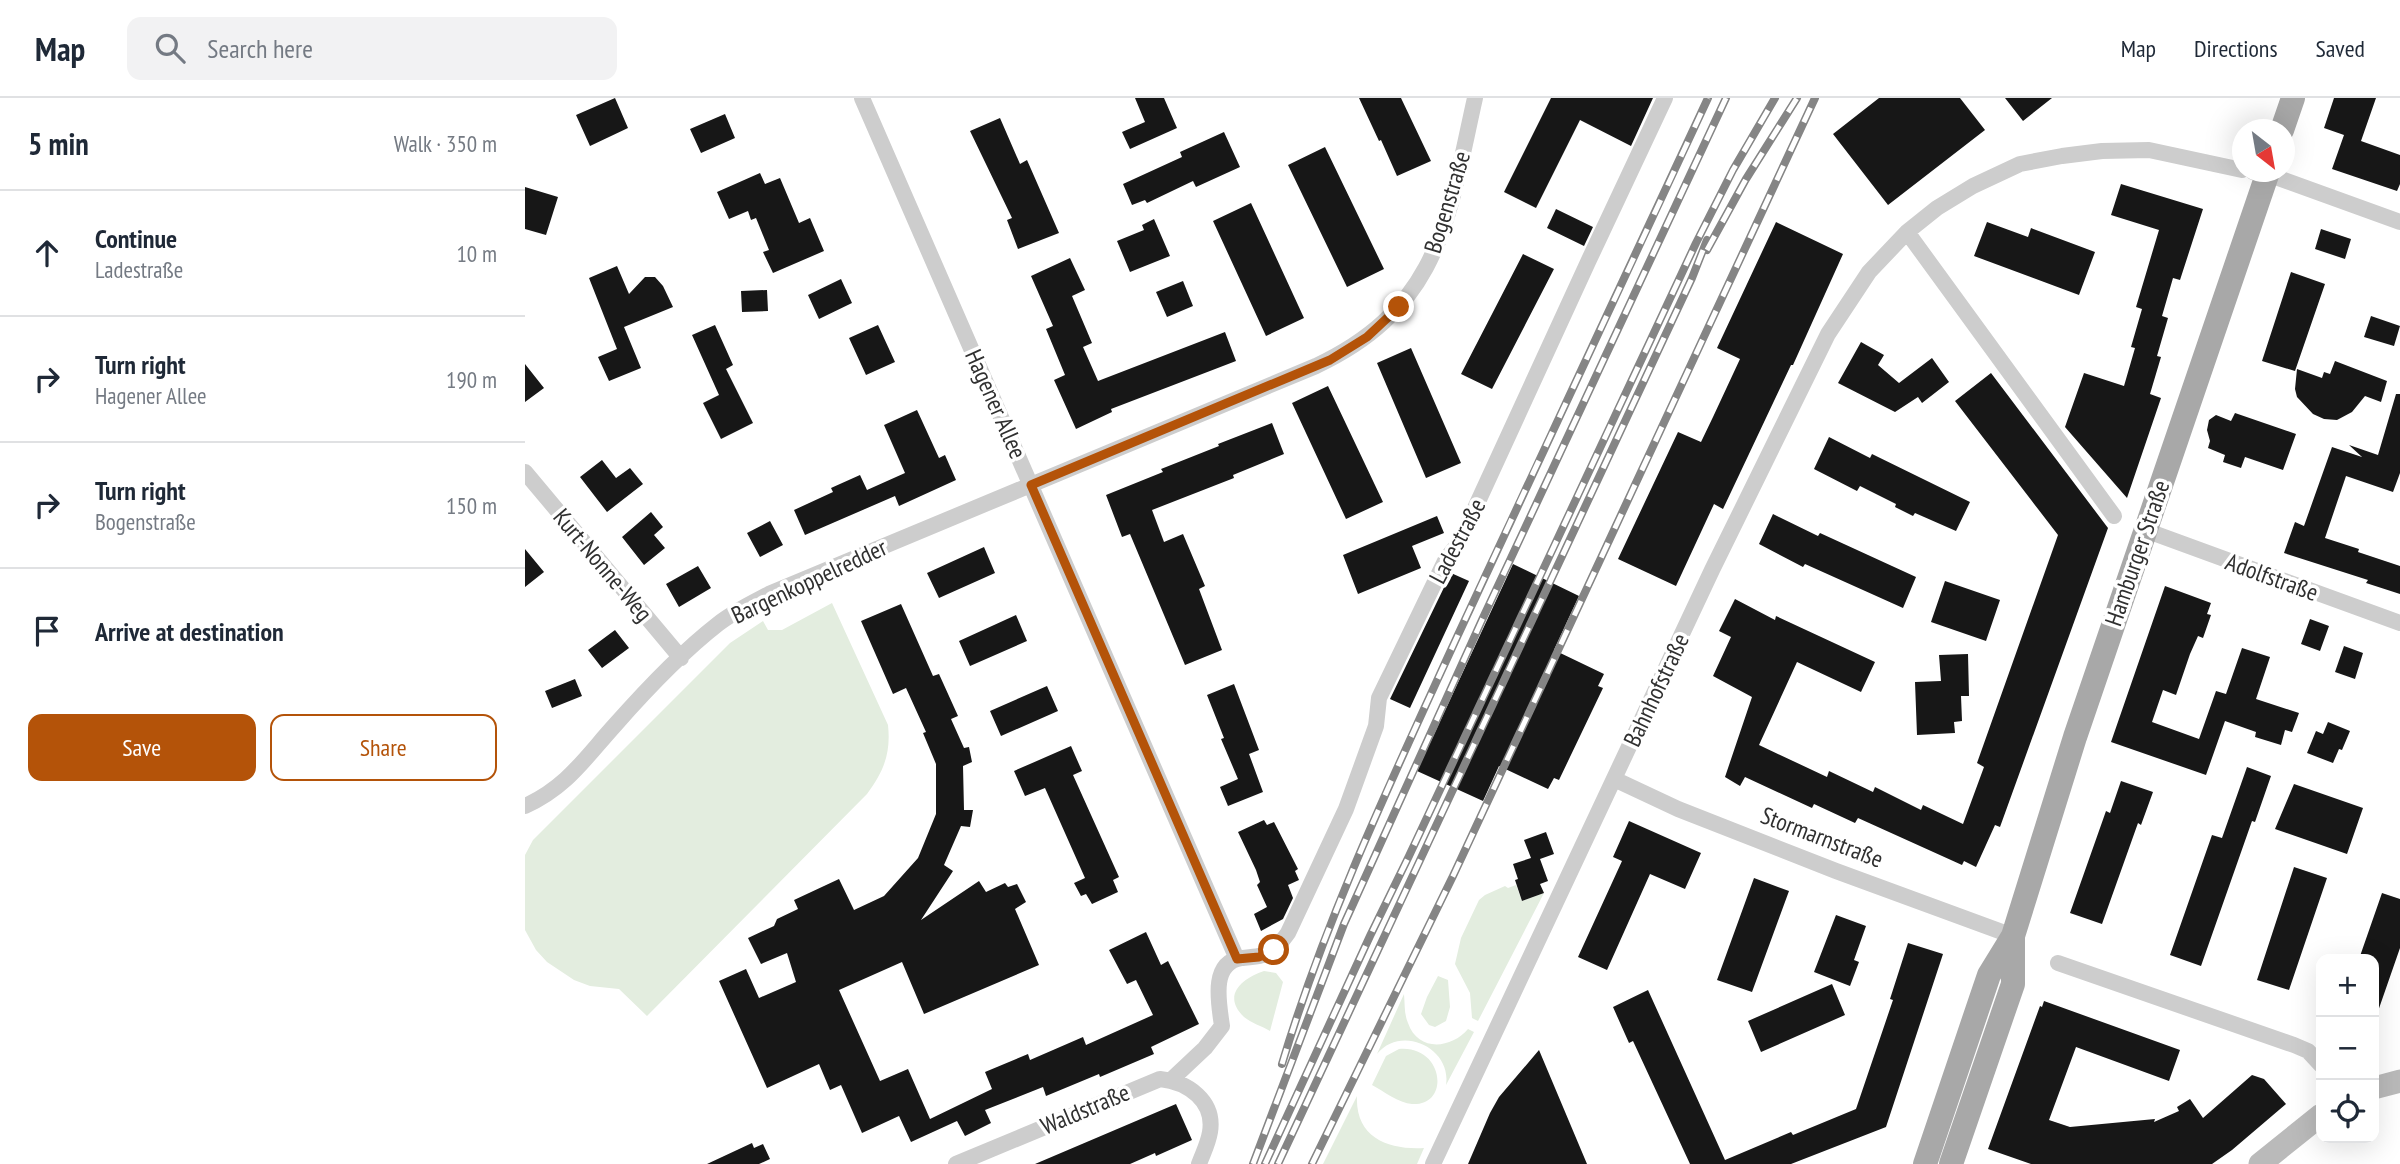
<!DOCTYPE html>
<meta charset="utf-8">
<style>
body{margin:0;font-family:"PT Sans Narrow",sans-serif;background:#f2f2f3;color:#1f2937}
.controls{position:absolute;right:21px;bottom:21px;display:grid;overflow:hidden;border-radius:14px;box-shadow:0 7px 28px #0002}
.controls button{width:63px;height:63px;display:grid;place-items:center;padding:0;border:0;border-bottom:2px solid #e0e1e3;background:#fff;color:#1f2937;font:35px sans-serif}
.compass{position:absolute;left:1707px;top:21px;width:63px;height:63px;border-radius:50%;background:#fff;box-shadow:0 7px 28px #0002;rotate:149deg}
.stop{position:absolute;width:21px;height:21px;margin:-16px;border:5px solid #b45309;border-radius:50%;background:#fff}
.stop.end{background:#b45309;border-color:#fff;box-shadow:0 2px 7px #0008}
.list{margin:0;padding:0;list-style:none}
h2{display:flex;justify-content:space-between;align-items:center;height:91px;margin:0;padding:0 28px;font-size:30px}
h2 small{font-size:23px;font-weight:400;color:#747a83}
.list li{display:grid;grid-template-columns:46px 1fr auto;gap:21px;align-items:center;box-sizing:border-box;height:126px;padding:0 28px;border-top:2px solid #e0e1e3}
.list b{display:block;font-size:26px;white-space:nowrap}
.list p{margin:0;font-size:23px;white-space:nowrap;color:#747a83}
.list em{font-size:23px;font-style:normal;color:#747a83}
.actions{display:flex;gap:14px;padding:21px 28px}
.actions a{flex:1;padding:16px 0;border:2px solid #b45309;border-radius:14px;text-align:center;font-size:24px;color:#b45309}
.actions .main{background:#b45309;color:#fff}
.icon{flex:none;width:38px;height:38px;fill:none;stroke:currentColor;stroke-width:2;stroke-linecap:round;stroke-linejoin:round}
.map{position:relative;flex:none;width:1875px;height:1066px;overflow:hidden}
header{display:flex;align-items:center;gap:42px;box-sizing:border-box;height:98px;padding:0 35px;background:#fff;border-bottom:2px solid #e0e1e3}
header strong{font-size:33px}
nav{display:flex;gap:38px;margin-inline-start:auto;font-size:24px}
.search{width:490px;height:63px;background:#f2f2f3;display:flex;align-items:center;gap:18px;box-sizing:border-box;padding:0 24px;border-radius:14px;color:#747a83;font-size:26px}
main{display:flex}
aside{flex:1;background:#fff}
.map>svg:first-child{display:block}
</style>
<header>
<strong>Map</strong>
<div class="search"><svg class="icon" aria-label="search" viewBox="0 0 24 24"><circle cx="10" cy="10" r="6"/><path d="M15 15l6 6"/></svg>Search here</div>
<nav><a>Map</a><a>Directions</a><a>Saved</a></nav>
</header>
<main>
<aside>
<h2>5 min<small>Walk · 350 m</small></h2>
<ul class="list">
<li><svg class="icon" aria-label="ahead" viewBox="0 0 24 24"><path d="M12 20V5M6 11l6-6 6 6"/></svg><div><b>Continue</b><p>Ladestraße</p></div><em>10 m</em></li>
<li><svg class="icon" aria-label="right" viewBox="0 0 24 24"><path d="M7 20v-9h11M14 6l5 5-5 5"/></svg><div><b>Turn right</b><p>Hagener Allee</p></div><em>190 m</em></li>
<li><svg class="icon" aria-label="right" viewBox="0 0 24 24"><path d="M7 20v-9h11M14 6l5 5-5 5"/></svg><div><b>Turn right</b><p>Bogenstraße</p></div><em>150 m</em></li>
<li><svg class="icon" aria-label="arrive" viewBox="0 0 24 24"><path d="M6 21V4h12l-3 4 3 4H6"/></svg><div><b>Arrive at destination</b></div></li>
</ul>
<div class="actions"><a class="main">Save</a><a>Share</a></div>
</aside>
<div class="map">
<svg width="1875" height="1066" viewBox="0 0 1875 1066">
<rect width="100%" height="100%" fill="#fff"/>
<path fill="#e3eddf" d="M307,505L363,627C366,655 359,673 342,696L122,918L94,891L65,888L49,882L22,864L11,852L0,832V757L8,742L205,545L238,523L243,532H257Z
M991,787L997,803L1019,795L953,923L947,920L945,895L930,866L936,840L954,802L960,797L980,788L983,790Z
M739,873L751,875L758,884L745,933C737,928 726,925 719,919C696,897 718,880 739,873Z
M913,878L923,882L925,909L921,923L910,929L904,927L896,916L902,899Z
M879,896C880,906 879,916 883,925C893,954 926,951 943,931L949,934L921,987C927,950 876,926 852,956Z
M874,951C919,947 926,1008 887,1006C874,1005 858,993 847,987L861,958Z
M832,998C830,1040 864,1052 899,1050L892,1066H798Z"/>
<path fill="#171717" d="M90,0L103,30L65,48L51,17Z
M610,0H639L652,30L605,51L597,34L620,24Z
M834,0H876L906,63L872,78L856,42L854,43Z
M1026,0H1128L1106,48L1055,22L1011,110L979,94Z
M1354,0H1435L1460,32L1363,107L1308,36Z
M1480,0H1527L1498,23Z
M1809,0H1851L1836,43L1875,57V86L1872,93L1807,71L1819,37L1799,30Z
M200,16L210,40L176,55L165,31Z
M475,20L495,66L502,62L534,135L493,151L482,122L487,120L445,33Z
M699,34L715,69L671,89L668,83L622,105L620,102L607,107L598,86L657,59L655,54Z
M800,49L859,171L822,189L763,67Z
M235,75L240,86L255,80L274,125L285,120L299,153L248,175L238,154L244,152L231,120L226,122L223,113L204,121L192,94Z
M1596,86L1678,111L1655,182L1648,180L1637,218L1643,220L1632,258L1636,259L1625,296L1636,300L1602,400L1540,329L1559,275L1599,288L1610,250L1606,249L1617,211L1611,209L1634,132L1586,117Z
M0,89L33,99L21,137L0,131Z
M726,105L779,220L741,238L688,123Z
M1031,111L1068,129L1059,148L1022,130Z
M629,121L645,158L605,174L592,143L619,132L617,127Z
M1251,124L1318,156L1268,267H1266L1198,411L1189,406L1151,488L1093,461L1153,334L1176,344L1188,319L1215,261L1192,250Z
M1462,124L1503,139L1506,130L1570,154L1554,197L1449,158Z
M1796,131L1826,141L1820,161L1790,151Z
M998,156L1029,171L967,291L936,276Z
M545,160L560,192L547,198L567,245L558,249L573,283L700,234L711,263L586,311L587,314L551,331L529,282L540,277L521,231L528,228L506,178Z
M92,168L104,196L120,179H130L138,188L148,209L99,229L116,270L84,283L73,259L92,251L64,180Z
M1766,174L1800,186L1770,273L1737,263Z
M316,181L327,205L294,221L283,197Z
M658,183L668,208L642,219L631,194Z
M242,192L243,213L217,214L216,193Z
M1846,218L1875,228L1869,248L1839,239Z
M190,227L208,267L201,271L228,325L196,341L178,305L194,297L167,237Z
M353,227L370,264L341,277L324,240Z
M1336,244L1359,257L1353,267L1374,285L1407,260L1424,284L1397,305L1393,299L1370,314L1313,285Z
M886,250L936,365L901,380L852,265Z
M1810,263L1862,283L1856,304L1840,298L1827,314L1812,322L1799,321L1788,316L1772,299L1770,291L1772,271L1797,280L1799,274L1805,276Z
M0,266L19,290L0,304Z
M1466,275L1583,430L1475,729L1470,727L1451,769L1439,763L1437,767L1333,720L1330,725L1289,706L1287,710L1220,679L1215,688L1200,679L1227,599L1188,578L1206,539L1194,533L1210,501L1250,522L1251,518L1350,564L1336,594L1272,564L1234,647L1302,679L1304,673L1348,694L1350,689L1396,712L1398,707L1438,726L1459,669L1452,665L1533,437L1430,303Z
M803,288L858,404L821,421L767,305Z
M1871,296H1875V375L1868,394L1821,378L1800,440L1834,451L1833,454L1875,468V496L1841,485L1843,482L1759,455L1770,424L1779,428L1807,349L1837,359L1824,347L1853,357Z
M392,312L414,360L420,357L431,382L374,408L370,398L280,437L269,412L308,394L306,390L335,377L342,392L380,375L359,327Z
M1710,315L1771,336L1758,372L1720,359L1716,370L1698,364L1700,357L1683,350L1685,343L1682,332L1684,322L1691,317L1706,323Z
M747,325L759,356L708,377L709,380L627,412L639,444L658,436L680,488L674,491L697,552L660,567L605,436L597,439L581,397L638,374L636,371L694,348L693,346Z
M1304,339L1345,360L1347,356L1445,404L1431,433L1390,415L1388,418L1370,409L1371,406L1335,388L1332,393L1289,371Z
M77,362L91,380L105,370L118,386L82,414L55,379Z
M126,414L138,429L129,437L140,450L119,467L97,439Z
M1248,416L1293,438L1295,435L1391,479L1378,510L1280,466L1278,469L1234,446Z
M912,418L919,435L887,448L896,470L833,496L818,457Z
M245,423L258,447L235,459L222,435Z
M459,449L470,475L414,500L402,475Z
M0,451L19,474L0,489Z
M988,466L1054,498L1029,552L1079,576L1073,588L1078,590L1034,682L1029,680L1023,691L974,668L958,703L892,673Z
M173,468L186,490L154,509L141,486Z
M926,475L944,483L885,610L865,601Z
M1420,483L1475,502L1461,543L1406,524Z
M1640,488L1686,505L1682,516L1686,517L1678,540L1673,538L1665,556L1651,597L1638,592L1627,624L1674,641L1691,593L1701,596L1717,550L1745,559L1731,601L1774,615L1767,634L1760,632L1756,647L1730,639L1731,634L1700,623L1681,677L1586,644Z
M376,506L408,578L414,576L433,618L426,621L439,650L444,649L447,664L438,668L439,712H448L445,729L436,728L419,767L428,773L396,822L454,783L461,794L480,785L483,789L492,786L501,804L490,811L514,867L399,916L377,864L314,892L355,983L383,971L405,1021L467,991L460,974L503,956L505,962L558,939L561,947L628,917L611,882L602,886L584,852L621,834L636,867L643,863L674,926L626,949L629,956L575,979L574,976L521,998L518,989L460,1012L466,1025L440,1038L432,1023L386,1044L374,1018L337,1035L316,987L305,992L294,966L242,990L194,883L221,871L234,900L271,884L262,855L236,866L223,840L249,828L252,821L273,811L269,802L314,781L329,812L359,798L393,760L411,716V666L398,635L401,634L381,590L368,596L336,523Z
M491,517L502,543L445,568L434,543Z
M1785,521L1804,528L1795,553L1776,546Z
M90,532L104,550L77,570L63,552Z
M1819,548L1838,555L1830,581L1810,574Z
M1443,556L1444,598H1436L1437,623L1429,624L1430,635L1392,637L1390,584L1416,583L1414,557Z
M50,581L57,598L27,610L20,593Z
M709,586L734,652L724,656L738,694L703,708L695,689L713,681L696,641L699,640L682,597Z
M522,588L533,613L476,638L465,613Z
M1803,624L1825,633L1817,652L1814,651L1808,665L1782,655L1791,633L1798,636Z
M546,648L557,673L548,677L594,779L588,782L593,794L567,806L561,796L556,798L549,785L560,780L520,690L500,698L489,673Z
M1722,669L1746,678L1730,724L1727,723L1676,868L1645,857L1687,737L1697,740Z
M1596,683L1628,694L1616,727L1613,725L1577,826L1545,815L1581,713L1585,715Z
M1769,686L1838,710L1822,756L1750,731Z
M739,722L742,727L749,724L773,771L770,773L774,782L763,787L768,800L758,821L736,833L729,816L742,809L732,787L735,784L731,772L713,734Z
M1104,723L1176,755L1160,791L1125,776L1082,872L1053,859L1097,763L1088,759Z
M1021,734L1029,756L1015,761L1023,783L1015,786L1019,795L997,803L990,782L993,781L988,766L1006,760L999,742Z
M1769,769L1802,780L1764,892L1732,882Z
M1229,780L1264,793L1227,894L1192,882Z
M1857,795L1875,801V850L1851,919H1849V861H1834Z
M1311,817L1341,828L1329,862L1334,864L1325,888L1289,874Z
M1383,845L1418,856L1361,1029L1266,1066H1165L1108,943L1104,945L1088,909L1123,892L1200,1062L1266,1034L1268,1037L1331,1011L1368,902L1365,901Z
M1307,886L1320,917L1236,954L1223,923Z
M1519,903L1655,952L1644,983L1551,949L1524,1022L1545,1029L1630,1021L1629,1024L1654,1013L1652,1009L1665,1001L1678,1020L1727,977L1739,981L1761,1006L1707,1052L1687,1066H1506L1463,1051L1515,908L1517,909Z
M1014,952L1062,1066H943L965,1015L974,999Z
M651,1006L667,1042L631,1058L630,1055L605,1066H510Z
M227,1045L229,1050L238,1046L245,1061L234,1066H182Z"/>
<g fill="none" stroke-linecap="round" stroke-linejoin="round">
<path stroke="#cdcdcd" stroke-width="16" d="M337,0L712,861
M1728,74L1742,76L1875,124
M1382,134L1589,418
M0,374L156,560
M1620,432L1875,525
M1089,681L1153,711L1311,773L1488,838
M0,708C42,689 60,660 90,627C120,593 157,554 193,526C208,514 227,505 244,496L791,268C916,209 923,120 950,0
M1533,865L1769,947L1783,953L1796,967
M646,982L680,950L697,928C694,906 685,865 716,860C728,859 738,859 748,852C754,848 759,840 763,835L821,711L851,628L854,600L921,461L934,445L1063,164L1140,0
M431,1066L635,981C663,984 690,1003 685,1034C683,1046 678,1055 674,1066
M908,1066L1187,472L1303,236L1344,174L1382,134L1412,110L1448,88L1495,66L1537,58L1577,53L1624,52L1717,72"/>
<path stroke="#bababa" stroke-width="23" d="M1849,990L1875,983
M1735,1066L1796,1017"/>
<path stroke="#a8a8a8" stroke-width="24" d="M1757,32L1768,0
M1400,1066L1464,877L1488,838L1550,639L1743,74
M1426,1066L1488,886V839"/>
<defs>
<path id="rail" d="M1182,152L1221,81L1272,0
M757,966C801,819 868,679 932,539C1015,359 1100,180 1183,0
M728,1066L819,826L957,522L1201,0
M740,1066L845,838L884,758L1171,145L1208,72L1250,0
M753,1066L1167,180L1182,142
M787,1066L928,778L1290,0"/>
</defs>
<use href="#rail" stroke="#858585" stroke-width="8"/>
<use href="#rail" stroke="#fff" stroke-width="5" stroke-dasharray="16" stroke-linecap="butt"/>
</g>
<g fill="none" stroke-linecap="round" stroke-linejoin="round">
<path stroke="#b45309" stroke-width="9" d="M749,852L734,859L712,861L506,387L805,262L842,239L874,209"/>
</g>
<g text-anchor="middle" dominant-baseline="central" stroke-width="7" stroke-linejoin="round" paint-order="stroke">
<g font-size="24" fill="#303030" stroke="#fff">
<text transform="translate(922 104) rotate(-73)">Bogenstraße</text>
<text transform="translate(471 306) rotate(66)">Hagener Allee</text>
<text transform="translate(932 443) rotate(-62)">Ladestraße</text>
<text transform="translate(1612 455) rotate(-71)">Hamburger Straße</text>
<text transform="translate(78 467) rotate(50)">Kurt-Nonne-Weg</text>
<text transform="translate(1747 479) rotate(20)">Adolfstraße</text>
<text transform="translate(284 483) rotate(-25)">Bargenkoppelredder</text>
<text transform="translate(1131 592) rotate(-65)">Bahnhofstraße</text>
<text transform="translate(1297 739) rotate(21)">Stormarnstraße</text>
<text transform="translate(560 1011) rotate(-23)">Waldstraße</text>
</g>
</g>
</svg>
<div class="controls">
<button>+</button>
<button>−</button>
<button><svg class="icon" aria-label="locate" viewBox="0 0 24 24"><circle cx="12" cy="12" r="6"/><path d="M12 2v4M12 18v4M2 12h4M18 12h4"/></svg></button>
</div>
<svg class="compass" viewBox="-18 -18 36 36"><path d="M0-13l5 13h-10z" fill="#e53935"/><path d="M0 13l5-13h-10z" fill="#747a83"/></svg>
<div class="stop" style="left:749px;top:852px"></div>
<div class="stop end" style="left:874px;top:209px"></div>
</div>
</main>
